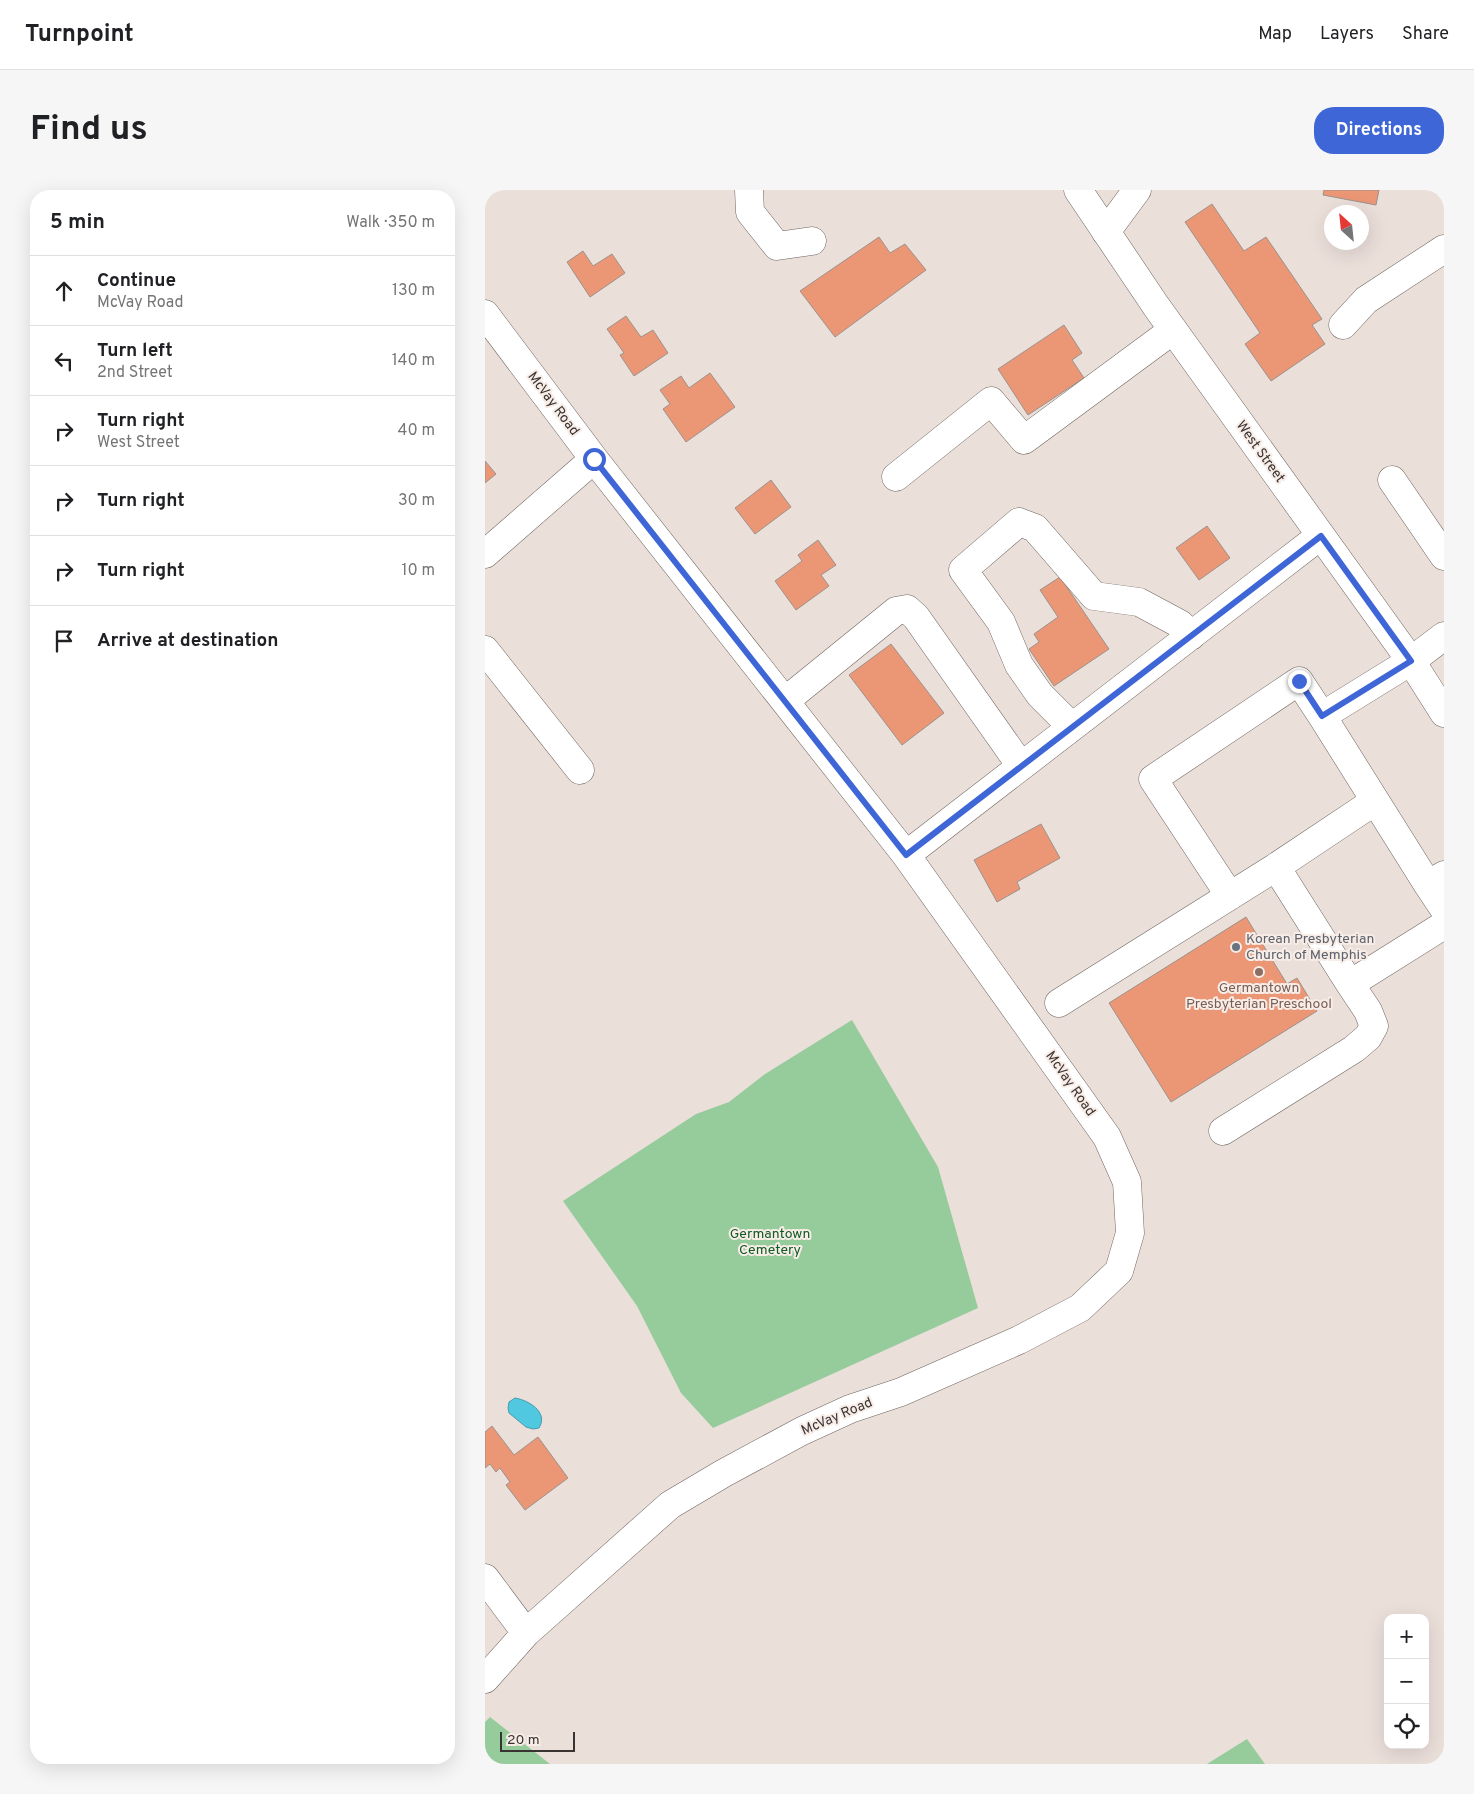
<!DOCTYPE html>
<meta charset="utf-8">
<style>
body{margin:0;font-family:Overpass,sans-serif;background:#f6f6f6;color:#202124}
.controls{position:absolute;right:15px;bottom:15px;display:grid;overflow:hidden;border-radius:10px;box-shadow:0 5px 20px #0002}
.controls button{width:45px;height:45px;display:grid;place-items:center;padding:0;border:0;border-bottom:1px solid #e0e0e0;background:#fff;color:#202124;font:25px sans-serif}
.compass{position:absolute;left:839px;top:15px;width:45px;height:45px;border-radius:50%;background:#fff;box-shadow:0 5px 20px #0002;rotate:333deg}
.scale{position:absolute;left:15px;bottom:12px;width:75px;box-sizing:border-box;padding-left:5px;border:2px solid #393432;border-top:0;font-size:14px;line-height:18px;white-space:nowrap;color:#393432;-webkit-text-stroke:4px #f8ece7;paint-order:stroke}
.stop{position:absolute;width:15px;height:15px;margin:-11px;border:4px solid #3e66d7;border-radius:50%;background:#fff}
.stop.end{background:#3e66d7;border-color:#fff;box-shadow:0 1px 5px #0008}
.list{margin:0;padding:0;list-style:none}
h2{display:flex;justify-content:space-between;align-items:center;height:65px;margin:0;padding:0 20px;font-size:21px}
h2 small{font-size:16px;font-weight:400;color:#757577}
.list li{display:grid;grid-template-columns:32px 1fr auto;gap:15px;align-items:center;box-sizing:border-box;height:70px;padding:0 20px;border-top:1px solid #e0e0e0}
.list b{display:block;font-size:19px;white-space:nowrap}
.list p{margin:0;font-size:16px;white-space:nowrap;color:#757577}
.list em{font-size:16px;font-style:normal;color:#757577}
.icon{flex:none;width:28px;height:28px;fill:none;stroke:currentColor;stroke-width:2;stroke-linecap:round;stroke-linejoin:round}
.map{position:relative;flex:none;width:959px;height:1574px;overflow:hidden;border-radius:20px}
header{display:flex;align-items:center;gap:30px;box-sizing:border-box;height:70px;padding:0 25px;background:#fff;border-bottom:1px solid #e0e0e0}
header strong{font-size:24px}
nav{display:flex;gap:28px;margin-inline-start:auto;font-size:18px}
.intro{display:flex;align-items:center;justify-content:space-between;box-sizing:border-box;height:120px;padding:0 30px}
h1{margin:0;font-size:35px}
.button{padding:12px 22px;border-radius:20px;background:#3e66d7;color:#fff;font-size:18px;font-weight:700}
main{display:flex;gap:30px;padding:0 30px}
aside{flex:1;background:#fff;border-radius:20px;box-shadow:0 5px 20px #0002}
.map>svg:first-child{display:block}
</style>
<header>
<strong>Turnpoint</strong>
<nav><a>Map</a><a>Layers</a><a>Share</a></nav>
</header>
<div class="intro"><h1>Find us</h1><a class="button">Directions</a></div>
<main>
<aside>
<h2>5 min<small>Walk · 350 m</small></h2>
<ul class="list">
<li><svg class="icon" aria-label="ahead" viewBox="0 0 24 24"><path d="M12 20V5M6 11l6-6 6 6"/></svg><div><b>Continue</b><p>McVay Road</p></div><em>130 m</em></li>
<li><svg class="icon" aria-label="left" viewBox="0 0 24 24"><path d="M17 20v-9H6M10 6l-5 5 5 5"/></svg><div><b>Turn left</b><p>2nd Street</p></div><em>140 m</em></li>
<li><svg class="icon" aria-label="right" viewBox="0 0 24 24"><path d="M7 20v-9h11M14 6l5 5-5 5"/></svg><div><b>Turn right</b><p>West Street</p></div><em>40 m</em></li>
<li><svg class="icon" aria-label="right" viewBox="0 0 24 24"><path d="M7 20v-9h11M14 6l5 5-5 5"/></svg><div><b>Turn right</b></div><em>30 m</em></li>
<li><svg class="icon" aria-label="right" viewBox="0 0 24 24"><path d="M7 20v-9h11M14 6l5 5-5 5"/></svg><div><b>Turn right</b></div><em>10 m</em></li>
<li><svg class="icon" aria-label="arrive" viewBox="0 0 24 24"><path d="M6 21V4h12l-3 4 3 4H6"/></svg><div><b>Arrive at destination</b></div></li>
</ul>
</aside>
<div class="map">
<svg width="959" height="1574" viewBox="0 0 959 1574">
<rect width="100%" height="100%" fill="#ebdfda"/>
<path fill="#96cc9c" d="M367,830L453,977L493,1118L228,1238L196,1203L152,1116L78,1011L211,924L244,912L280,884Z
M5,1527L65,1574H0V1532Z
M762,1549L780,1574H722Z"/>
<path fill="#4fc8e0" stroke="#489cac" d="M30,1208C43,1210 64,1222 54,1238L48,1239L41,1237L24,1223L23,1218L24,1212Z"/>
<path fill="#eb9776" stroke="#9c918c" d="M839,0H894L891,15L838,5Z
M727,14L759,61L781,47L837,129L827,135L840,154L786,191L760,154L775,143L700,32Z
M394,47L405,63L420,54L441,80L350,147L315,101Z
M98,61L108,76L127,64L140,83L105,107L82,72Z
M141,126L156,147L168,140L183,163L149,186L135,165L139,163L122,139Z
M579,135L597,163L587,170L599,188L543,225L513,179Z
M225,183L250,217L201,252L178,219L185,214L175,200L196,186L204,198Z
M0,271L11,284L0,293Z
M286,290L306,317L270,344L250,318Z
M722,336L745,368L714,390L691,358Z
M333,350L351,375L336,385L344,396L311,420L290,391L317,371L313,365Z
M575,387L624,459L569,496L544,459L554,452L549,444L573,427L555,400Z
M406,454L459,523L417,555L364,485Z
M556,634L575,668L532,692L535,699L512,712L489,670Z
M761,727L802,794L812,788L832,821L686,912L624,813Z
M7,1236L29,1265L53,1247L83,1288L40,1320L21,1295L25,1292L15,1278L11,1282L5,1274L0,1278V1242Z"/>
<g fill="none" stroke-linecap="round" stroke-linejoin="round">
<defs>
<path id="minor" d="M264,0L265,22L292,56L327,51
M621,42L652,0
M0,124L109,269L421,665L622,947L642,992L645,1043L634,1081L595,1118L534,1150L416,1202L365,1219L317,1241L239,1283L185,1315L41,1443L0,1489
M858,135L881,110L959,59
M411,287L506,211L539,250L688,140
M907,290L959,366
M0,364L109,269
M959,446L926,471L837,526L943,695L959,685
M0,460L95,580
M300,511L411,421L422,419L431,427L536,576
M587,537L555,505L534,475L516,432L478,380L534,332L550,338L609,406L654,412L695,434L706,446
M421,665L835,346
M791,677L890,611
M943,695L959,719
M745,706L668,589L814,491L837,526
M574,813L791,677L865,794L959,735
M738,941L869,859L883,847L889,836L883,821L865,794
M0,1388L41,1443"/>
<path id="major" d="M593,0L671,116L926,471L959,523"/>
</defs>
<use href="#minor" stroke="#6f6560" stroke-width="29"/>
<use href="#major" stroke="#6f6560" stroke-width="29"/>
<use href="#minor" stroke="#fff" stroke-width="28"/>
<use href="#major" stroke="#fff" stroke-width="28"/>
</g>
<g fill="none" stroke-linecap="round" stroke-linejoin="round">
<path stroke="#3e66d7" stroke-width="6" d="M109,269L421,665L836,346L926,471L837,526L814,491"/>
</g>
<circle fill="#6b7280" stroke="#f8ece7" stroke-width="2" cx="751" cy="757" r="5"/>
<circle fill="#8d6e63" stroke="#f8ece7" stroke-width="2" cx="774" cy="782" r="5"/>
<g text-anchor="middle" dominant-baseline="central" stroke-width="4" stroke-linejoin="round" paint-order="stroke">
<g font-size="14" fill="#393432" stroke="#f8ece7">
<text transform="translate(68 214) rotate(53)">McVay Road</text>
<text transform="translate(775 262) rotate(54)">West Street</text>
<text transform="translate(585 894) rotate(55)">McVay Road</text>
<text transform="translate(352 1227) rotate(-23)">McVay Road</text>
</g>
<g font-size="14" fill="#5b616d" stroke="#f8ece7" text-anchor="start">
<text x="761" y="749">Korean Presbyterian<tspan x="761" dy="16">Church of Memphis</tspan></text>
</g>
<g font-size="14" fill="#785e54" stroke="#f8ece7">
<text x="774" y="798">Germantown<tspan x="774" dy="16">Presbyterian Preschool</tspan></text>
</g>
<g font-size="14" fill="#0e5b23" stroke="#f8ece7">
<text x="285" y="1044">Germantown<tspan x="285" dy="16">Cemetery</tspan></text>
</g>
</g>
</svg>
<div class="controls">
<button>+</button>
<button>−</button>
<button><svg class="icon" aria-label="locate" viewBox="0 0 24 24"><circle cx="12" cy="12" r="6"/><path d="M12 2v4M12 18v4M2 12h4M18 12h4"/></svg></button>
</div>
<svg class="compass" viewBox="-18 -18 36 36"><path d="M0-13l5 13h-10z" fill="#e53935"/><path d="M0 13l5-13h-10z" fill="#757577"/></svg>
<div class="scale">20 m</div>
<div class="stop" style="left:109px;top:269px"></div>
<div class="stop end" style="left:814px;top:491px"></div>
</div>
</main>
